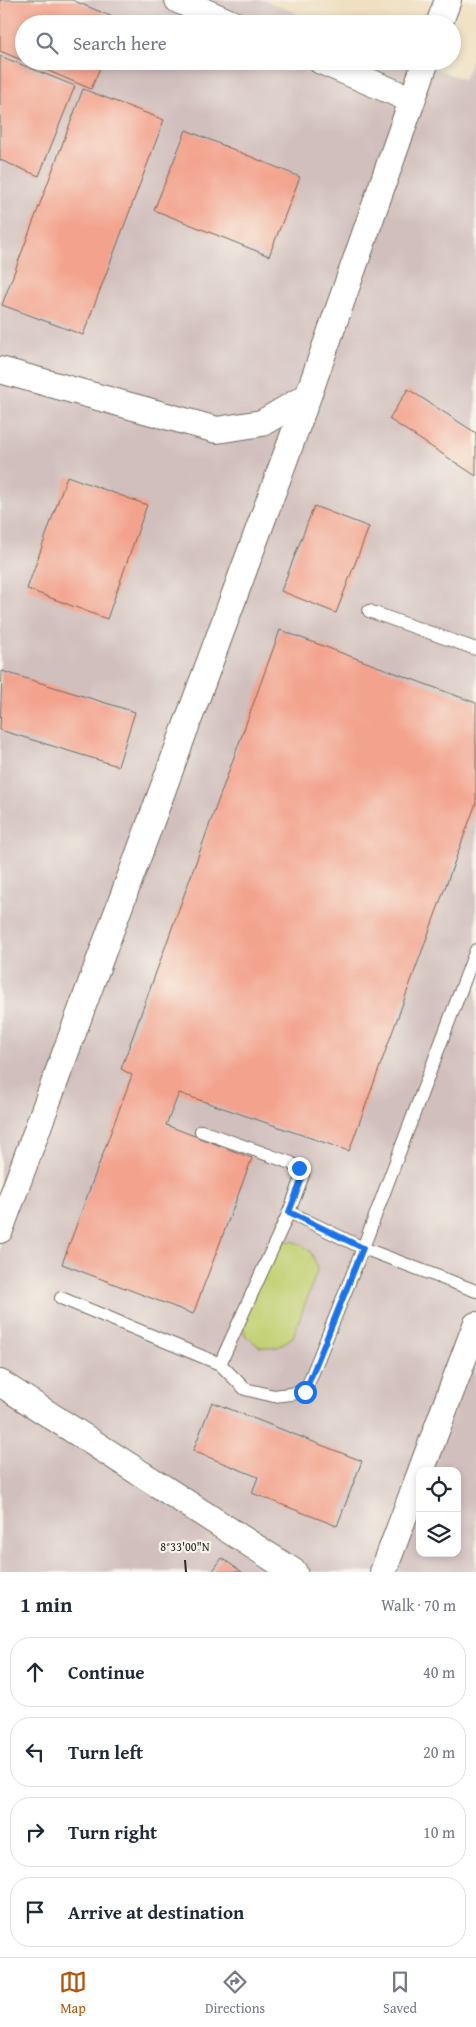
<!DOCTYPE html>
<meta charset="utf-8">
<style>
body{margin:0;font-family:"Gentium Book Plus",serif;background:#f6f6f7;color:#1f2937}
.controls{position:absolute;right:15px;bottom:15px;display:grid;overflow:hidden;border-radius:10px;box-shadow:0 2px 8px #0003}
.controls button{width:45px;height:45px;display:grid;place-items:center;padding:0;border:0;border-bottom:1px solid #e0e1e3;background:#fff;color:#1f2937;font:25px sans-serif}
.stop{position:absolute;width:15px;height:15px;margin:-11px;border:4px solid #1a73e8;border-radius:50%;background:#fff}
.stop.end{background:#1a73e8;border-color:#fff;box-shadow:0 1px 5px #0008}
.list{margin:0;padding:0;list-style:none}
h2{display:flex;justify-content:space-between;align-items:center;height:65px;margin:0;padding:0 20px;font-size:21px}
h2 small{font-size:16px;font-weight:400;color:#747a83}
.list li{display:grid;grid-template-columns:32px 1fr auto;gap:15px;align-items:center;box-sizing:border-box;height:70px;margin:0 10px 10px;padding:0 10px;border:1px solid #e0e1e3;border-radius:20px}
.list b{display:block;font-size:19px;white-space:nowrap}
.list em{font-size:16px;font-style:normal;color:#747a83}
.icon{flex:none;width:28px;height:28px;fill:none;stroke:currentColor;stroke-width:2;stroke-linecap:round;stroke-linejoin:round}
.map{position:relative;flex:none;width:476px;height:1572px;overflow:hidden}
.search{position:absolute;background:#fff;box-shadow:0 2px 8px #0003;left:15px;right:15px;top:15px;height:55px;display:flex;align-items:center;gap:12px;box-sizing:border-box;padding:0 18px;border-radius:28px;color:#747a83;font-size:19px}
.sheet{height:385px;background:#fff}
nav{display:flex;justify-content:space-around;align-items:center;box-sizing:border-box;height:70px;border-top:1px solid #e0e1e3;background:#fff;font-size:14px;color:#747a83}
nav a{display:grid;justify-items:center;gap:2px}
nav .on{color:#b45309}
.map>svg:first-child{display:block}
</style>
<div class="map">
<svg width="476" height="1572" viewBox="0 0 476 1572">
<rect width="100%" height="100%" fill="#f7f3e8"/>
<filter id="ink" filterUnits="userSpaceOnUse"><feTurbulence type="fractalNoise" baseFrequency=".02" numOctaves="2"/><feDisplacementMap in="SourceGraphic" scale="10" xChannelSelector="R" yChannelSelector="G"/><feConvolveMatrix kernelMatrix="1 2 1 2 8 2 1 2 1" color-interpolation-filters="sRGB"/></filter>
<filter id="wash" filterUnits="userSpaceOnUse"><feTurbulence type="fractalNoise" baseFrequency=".0096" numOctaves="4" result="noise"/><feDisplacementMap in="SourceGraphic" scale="20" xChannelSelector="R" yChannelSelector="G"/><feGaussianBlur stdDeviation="1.12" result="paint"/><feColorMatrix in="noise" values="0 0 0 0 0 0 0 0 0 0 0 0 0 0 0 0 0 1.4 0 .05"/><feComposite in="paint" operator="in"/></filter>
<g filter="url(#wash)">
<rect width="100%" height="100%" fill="#f0dfc0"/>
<path fill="#d1bfbd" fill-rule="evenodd" d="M0,0H264L324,24H24V61H418L464,80L476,49V1572H0ZM420,1471H457V1553H420Z"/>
<path fill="#c2d072" stroke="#767e4e" d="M288,1241C306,1243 315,1253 317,1271L293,1337L278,1347H260L246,1336L240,1319L263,1253C271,1246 277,1242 288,1241Z"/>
<g id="blocks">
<path fill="#f3a38d" d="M0,0H72L120,20L118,24H24V61L0,51Z
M0,56L75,86L39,176L0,160Z
M25,61H103L91,89Z
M83,89L164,120L83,335L2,305Z
M186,130L300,177L269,256L154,210Z
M408,389L476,433V476L389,419Z
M67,476L147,505L107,619L27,589Z
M314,506L369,527L336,613L281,591Z
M280,630L476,703V803L349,1151L179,1093L166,1125L252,1158L193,1314L62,1264L132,1075L121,1069Z
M2,671L135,712L118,766L0,730Z
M212,1402L362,1461L337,1526L252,1493L258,1477L193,1451Z
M222,1558L242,1572H212Z"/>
</g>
</g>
<g filter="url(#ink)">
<use href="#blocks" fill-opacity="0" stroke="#706a5f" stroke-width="1"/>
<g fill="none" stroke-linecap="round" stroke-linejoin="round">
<defs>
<path id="lane" d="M369,611L476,649
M201,1131L291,1163L299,1168L303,1175L289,1212L220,1364
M289,1212L363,1248L476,1291
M61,1298L220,1364L245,1389L274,1396L305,1392L363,1248L476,950"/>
<path id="street" d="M178,0L233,24
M439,24L448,0
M321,61L412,100
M0,370L217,430L262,423L308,396
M0,1230L308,396L426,61
M0,1383L294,1572
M421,1471L476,1325
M383,1572L420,1474"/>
</defs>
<use href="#lane" stroke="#706a5f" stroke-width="14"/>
<use href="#street" stroke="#706a5f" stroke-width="28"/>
<use href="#lane" stroke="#fff" stroke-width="12"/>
<use href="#street" stroke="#fff" stroke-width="26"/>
</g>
</g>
<g fill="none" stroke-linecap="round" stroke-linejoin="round" filter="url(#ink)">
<path stroke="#1a73e8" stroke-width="6" d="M299,1168L303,1176L289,1212L363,1248L305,1392"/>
</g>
<path fill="none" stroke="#2b2b2b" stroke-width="2" d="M185,1560L186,1572"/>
<g font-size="12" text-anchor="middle" fill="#2b2b2b" stroke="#f7f3e8" stroke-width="4.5" stroke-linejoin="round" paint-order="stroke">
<text x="185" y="1551">8°33'00"N</text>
</g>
</svg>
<div class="controls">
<button><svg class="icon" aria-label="locate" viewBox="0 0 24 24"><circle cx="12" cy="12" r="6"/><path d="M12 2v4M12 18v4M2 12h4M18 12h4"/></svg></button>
<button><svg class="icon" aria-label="layers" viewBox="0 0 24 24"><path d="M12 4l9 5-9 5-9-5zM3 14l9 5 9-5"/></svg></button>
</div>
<div class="stop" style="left:305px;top:1392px"></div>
<div class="stop end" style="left:299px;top:1168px"></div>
<div class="search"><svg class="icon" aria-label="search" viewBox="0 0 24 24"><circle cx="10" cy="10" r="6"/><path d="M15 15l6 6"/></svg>Search here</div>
</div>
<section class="sheet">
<h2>1 min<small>Walk · 70 m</small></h2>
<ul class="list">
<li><svg class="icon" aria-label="ahead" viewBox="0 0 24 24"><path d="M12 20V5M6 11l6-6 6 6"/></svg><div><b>Continue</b></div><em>40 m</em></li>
<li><svg class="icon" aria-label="left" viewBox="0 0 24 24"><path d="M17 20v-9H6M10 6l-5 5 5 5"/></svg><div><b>Turn left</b></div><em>20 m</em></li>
<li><svg class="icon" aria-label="right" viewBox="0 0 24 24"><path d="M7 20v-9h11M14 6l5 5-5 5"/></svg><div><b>Turn right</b></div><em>10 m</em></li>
<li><svg class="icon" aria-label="arrive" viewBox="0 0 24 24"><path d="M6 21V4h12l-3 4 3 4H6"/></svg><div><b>Arrive at destination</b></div></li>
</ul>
</section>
<nav>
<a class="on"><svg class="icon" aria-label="map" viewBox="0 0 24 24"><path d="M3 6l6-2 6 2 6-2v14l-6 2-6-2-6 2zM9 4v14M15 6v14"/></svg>Map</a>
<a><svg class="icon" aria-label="directions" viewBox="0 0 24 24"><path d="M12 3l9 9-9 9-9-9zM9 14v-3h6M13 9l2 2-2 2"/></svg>Directions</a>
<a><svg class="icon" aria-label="saved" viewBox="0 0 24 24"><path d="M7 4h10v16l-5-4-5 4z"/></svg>Saved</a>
</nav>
